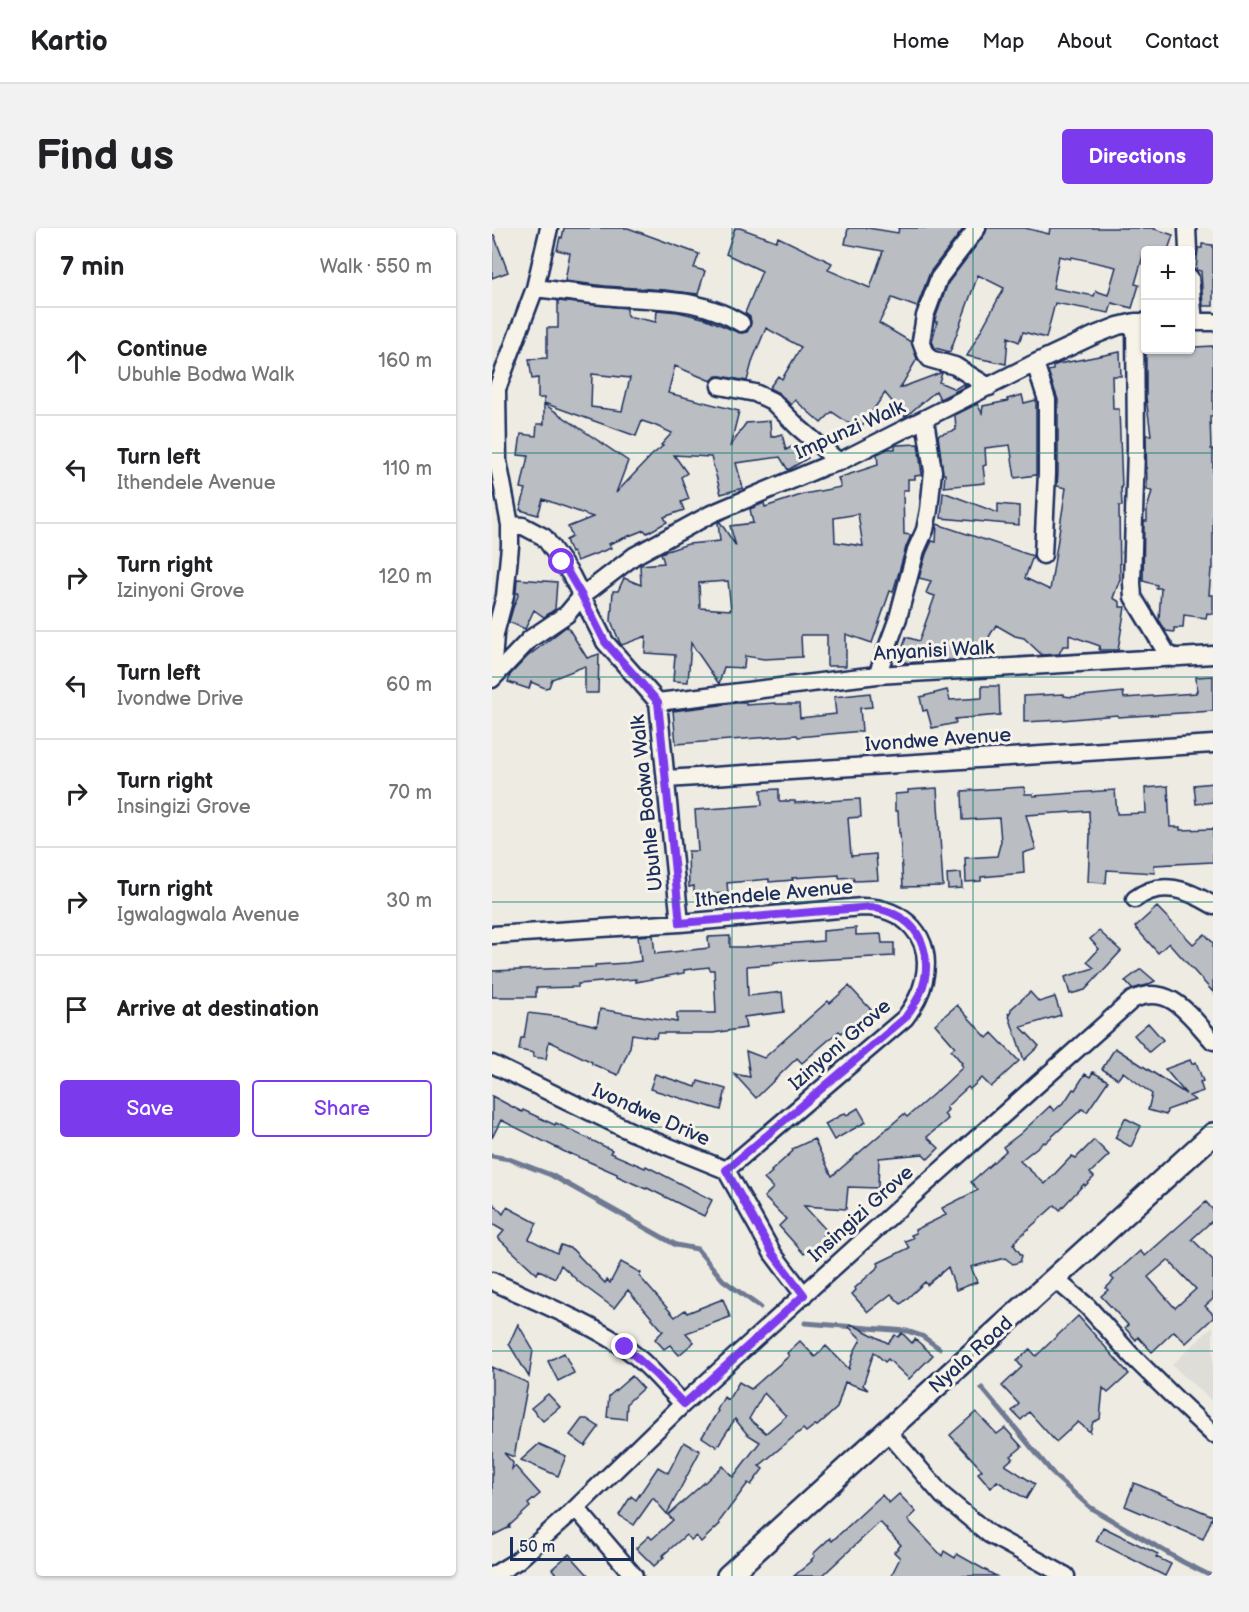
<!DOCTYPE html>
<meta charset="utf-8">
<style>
body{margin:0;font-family:"Balsamiq Sans",sans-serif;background:#f2f2f2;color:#202124}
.controls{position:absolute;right:18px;top:18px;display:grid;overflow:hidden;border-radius:6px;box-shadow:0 2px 4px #0004}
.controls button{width:54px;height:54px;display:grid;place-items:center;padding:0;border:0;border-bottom:2px solid #e0e0e0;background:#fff;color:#202124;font:30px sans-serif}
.scale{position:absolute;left:18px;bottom:15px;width:124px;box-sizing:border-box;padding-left:6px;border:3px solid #1b2f5e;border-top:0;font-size:16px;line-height:21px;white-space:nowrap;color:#1b2f5e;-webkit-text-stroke:4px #f7f3e8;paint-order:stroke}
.stop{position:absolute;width:18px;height:18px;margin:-14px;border:4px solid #7c3aed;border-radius:50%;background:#fff}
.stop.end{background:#7c3aed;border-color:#fff;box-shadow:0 2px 6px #0008}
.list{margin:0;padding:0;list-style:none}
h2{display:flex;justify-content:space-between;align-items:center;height:78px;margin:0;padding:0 24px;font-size:26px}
h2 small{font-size:20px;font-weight:400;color:#757577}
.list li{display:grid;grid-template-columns:39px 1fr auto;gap:18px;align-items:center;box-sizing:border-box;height:108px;padding:0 24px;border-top:2px solid #e0e0e0}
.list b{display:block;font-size:22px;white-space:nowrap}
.list p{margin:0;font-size:20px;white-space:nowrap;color:#757577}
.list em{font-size:20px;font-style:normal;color:#757577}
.actions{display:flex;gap:12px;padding:18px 24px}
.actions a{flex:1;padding:14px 0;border:2px solid #7c3aed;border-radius:6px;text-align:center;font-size:21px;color:#7c3aed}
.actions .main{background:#7c3aed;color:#fff}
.icon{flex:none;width:33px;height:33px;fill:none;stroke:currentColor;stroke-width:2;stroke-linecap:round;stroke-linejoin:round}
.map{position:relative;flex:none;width:721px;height:1348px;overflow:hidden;border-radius:6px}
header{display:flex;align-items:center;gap:36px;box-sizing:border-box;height:84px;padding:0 30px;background:#fff;border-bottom:2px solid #e0e0e0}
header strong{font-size:28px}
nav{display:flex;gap:33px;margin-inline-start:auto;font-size:21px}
.intro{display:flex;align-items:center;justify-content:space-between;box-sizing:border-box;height:144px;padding:0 36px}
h1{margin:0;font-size:42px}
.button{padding:15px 27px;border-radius:6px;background:#7c3aed;color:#fff;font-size:21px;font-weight:700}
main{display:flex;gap:36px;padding:0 36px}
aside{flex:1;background:#fff;border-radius:6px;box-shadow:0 2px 4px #0004}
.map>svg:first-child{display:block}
</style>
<header>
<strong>Kartio</strong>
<nav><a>Home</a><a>Map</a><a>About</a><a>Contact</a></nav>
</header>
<div class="intro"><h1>Find us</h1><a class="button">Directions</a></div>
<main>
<aside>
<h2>7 min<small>Walk · 550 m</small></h2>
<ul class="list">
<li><svg class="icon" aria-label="ahead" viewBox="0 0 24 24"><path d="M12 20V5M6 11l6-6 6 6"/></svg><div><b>Continue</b><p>Ubuhle Bodwa Walk</p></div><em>160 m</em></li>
<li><svg class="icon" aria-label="left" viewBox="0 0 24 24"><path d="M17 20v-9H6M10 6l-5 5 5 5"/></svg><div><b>Turn left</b><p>Ithendele Avenue</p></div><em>110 m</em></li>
<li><svg class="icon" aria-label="right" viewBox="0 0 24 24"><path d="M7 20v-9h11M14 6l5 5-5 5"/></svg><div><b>Turn right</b><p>Izinyoni Grove</p></div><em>120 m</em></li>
<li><svg class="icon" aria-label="left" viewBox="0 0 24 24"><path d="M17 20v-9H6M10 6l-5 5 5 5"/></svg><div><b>Turn left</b><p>Ivondwe Drive</p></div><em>60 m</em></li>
<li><svg class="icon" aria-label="right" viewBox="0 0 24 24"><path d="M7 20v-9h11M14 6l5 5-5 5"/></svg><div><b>Turn right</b><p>Insingizi Grove</p></div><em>70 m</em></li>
<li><svg class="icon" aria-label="right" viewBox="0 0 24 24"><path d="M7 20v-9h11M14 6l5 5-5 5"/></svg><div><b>Turn right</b><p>Igwalagwala Avenue</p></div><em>30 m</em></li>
<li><svg class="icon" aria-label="arrive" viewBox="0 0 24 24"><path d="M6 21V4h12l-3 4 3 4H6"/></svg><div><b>Arrive at destination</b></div></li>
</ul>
<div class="actions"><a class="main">Save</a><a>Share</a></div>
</aside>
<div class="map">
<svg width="721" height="1348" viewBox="0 0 721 1348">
<rect width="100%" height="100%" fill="#eeebe2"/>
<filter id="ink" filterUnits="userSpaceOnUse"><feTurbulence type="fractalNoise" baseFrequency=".0167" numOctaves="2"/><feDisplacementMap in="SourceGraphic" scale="12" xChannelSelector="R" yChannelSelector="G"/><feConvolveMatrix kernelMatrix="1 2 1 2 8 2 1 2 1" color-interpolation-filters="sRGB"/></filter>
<g filter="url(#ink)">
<path fill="#deddd8" d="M721,1098V1174L680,1137Z"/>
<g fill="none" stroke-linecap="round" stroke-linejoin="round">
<path stroke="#6e7992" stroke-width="5" d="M0,928L17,931L59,947L184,1017L205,1021L231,1052L268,1079
M313,1095L415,1103L430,1108L447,1120
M490,1160L564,1249L599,1280L691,1334L719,1348"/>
</g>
<path fill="#babdc2" stroke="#1b2f5e" stroke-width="1.5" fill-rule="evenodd" d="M72,0H136L207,26L202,40L213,43L206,66L173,62L113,58L73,53L78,25L65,22L68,9L70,10Z
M243,0H248L284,13L286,9L340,35L336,42L378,60L391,23L353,16L356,0H376L406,5L407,0H472L438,44L425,79L400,70L387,95L419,114L425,131L408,160L448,145H450L447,154L463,161L471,156L474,158L448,171L444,163L413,189L393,165L367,202L340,184L329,195L303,172L299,177L287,165L277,160L286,148L290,151L309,119L274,100L261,131L255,153L229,148H224L219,153L183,138L176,165L247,183L238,219L254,195L278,193L279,209L290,206L294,222L306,215L316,230L296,242L288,229L244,235L251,260L229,266L219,229L182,227L195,245L189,249L197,271L189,274L192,282L172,289L175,294L155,305L152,302L117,316L119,320L85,333L81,324L79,325L74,312L80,309L76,299L101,289L51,271L46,287L28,282L34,261L29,260L36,228L26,227L29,206L44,208L45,196H52V176L136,233L124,265L160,227L171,218L169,217L180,205L162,197L150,193L144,208L52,175V170H46V150L40,151L37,131L55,130V100H66V73L135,80V88L164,94L165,82L186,84L215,91L245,104L250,105L255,104L258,99L259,94L258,89L253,85L270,43L234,26ZM100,146L138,150L130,183L99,179Z
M495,0H533L557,6L558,0H660L681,7L676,22H659L653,21L643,56L647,57L640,80L620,75L617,85L563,75L554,110L531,104L527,114L516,109L514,136L475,128L512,60L486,47L458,124L443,120L440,113L445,94H443V91L456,55L493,6ZM567,28L579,31L580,29L624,39L616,67L604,63L602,68L561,60Z
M2,7L16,44L0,50V8Z
M710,16L721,17V78H711L709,43L704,42L706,20H710Z
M721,118V188H718L719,221H721V341H719L717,367H721V386L715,385L714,390L692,387L691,400H682V404L674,403L667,392L669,360H664L665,357L651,353L652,293H655V281L660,263L655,262L654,207H659L654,169V122H703V119Z
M628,124L629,148H620L621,181H627L630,260H629L630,278H627L628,351L621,370L628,374V379H633L626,422H607L608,418L577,407V418H571L567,426L550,427L532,410L523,408L504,397L491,419L487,417L483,424L468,416L462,432L447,433L432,428L429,434L416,435L407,432L414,409L427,413L443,368L434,365L439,353L427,350L434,326L440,313L444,314L445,296L541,328L533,350L558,362L574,260L565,258L566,244V172L556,143L561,142V138L566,136Z
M530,167L532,175L544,172V247L523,250L518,217L493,220L494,237L491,238L493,255L452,259L453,246H451L446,207L464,202L463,187L485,176L490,185L491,178L516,173L515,171Z
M426,216L430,247L423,248V251H416V262H411L412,306L419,307L414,319L407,344L401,364L398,363L380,415L354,406V438H335V407H309L310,429L272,431L253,428L252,440L232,439L227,456L199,415L196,454L181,453L183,427L153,425L154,408L130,417L128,415L119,393L121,363H126L132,350L149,357L148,337L172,335L169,325L196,316L228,313L226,294H228L244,318L238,298L261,295L258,281L272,275L273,279L312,266L349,259L346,250L386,237L385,226L396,221H403V218L405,217ZM366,286L371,318L343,314L342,290ZM236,353L239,382L208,380L207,355Z
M451,264L506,285V276L527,278V297L449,290Z
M25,351L65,354L63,381L52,389L42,382L33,401L17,394L21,380L27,365H24Z
M75,398L95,430L107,426L106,465H93V438L60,451L57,459L53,460L39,454L37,461L16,454L18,447L35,429Z
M721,448V483L626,489L625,487L570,492L532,494V468L572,466V468L580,469L631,464L632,470L704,465V463H705L704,449Z
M490,458H507L508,487L463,491L464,495L440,500L435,482L431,483L428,469L455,462L458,472L490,470Z
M378,465L380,479L368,480L370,503L306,509L305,507L184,516L181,483L244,475H254V477L283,475L284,476H307L308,490L344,486L342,469Z
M721,555V574L704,576L702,557Z
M676,558L678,599H688V602L721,601V634L662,637L663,645L615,642L614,655L596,654L598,607L597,583L534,587L544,621L531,625L532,645L489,649V653L474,654L473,630L505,628L509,613L507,590L471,592L470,563L532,559L533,566H541V568L623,562L625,586L654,585L653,560Z
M445,560L451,658L411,659L408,605H407L406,583H403V566L416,565V562Z
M287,561V573H303V575L368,571L369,589L356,590L359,628L384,626L386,652L362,653L361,649L347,650V647L300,650L301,652L277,654V651L235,655L236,665L202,667V658L197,659L196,623H206L203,582L270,577L269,562Z
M469,645L470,660L456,661L455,646Z
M665,679L701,716L713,706L721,715V764L677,715L666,725L643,699Z
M364,700V707L389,706L390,715H402V728L282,734V736L255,738L256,768L290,764L292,784L252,789L254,800L221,805H165L164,810L140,806L138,819L126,847L100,836V834L57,813L54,831L41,829L42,825L27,822L29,810H32L36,785L69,789L105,798L108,781L185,794V785H224L222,742H218L217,739L192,742V745L144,754V751L86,756V759L44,760V769H0V743L103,739V737L135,735L149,733L146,708L161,707L163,726L217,720L216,709L238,708V719H254L331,713V703Z
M607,703L629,723L593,762L578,766L573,749L602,740L595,734L607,721L598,711Z
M649,741L663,753L655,757L640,761L633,753Z
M357,758L383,786L363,798L360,795L349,805L347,803L310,835L305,830L264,870L242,846L258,849L254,823L272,830L336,773L338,775Z
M538,764L547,774L563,769L569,787L529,799L547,818L532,832L516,785L518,787L519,781Z
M465,777L495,810L500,805L527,833L499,859L490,850L478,861L476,859L454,879L456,882L452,886L456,891L435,909L447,920L436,931L431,926L387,930L386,960L356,959L354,981L312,978L335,1003L331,1007L335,1012L322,1023L319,1020L312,1026L287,998L294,991L272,969L281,960L272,951L280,944L279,943L301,923L300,921L322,911L340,948L412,886L415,889L453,856L471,839L469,836L470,835L459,822L463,819L443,796Z
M656,795L671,812L657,824L642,807Z
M623,820L694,866L673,841L698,832L700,836L704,834L711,853L708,854L711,863L697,868L703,872L675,882L674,887L656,882L660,866L631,844L626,851L610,841Z
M601,844L616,853L595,884L590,881L553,915L552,914L528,933L553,956L580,928L584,930L602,912L617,927L598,945L602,949L593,958L592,956L568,982L563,977L522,1014L523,1015L521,1016L530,1028L528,1034L521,1036L513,1030L479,1039L485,1054L464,1062L456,1039L435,1057L433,1054L409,1076L399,1066L376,1084L360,1066L364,1062L363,1060L387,1038L386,1035L417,1020L413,1013L421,1010L419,1007L424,1005L423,1002L454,987L450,980L486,962L479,954L514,923L511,919L528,906L558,878L562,883L574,872L581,861L583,862L593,846L598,849Z
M163,846L204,859L206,853L234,861L229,882L158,861Z
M0,868L30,884L31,882L63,897L64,895L120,922L118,925L153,940L154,938L220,972L212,988L155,960L154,961L125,948V946L77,925V926L9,892L0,910Z
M366,880L374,894L342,912L333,896L353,885L355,887Z
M633,890L649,898L639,919L623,910Z
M0,974L11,986L15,979L45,995L37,1011L65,1025L69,1017L80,1021L113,1055L115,1052L118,1055L129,1034L149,1045L147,1048L183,1089L193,1082L195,1085L231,1071L238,1089L194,1105L202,1114L187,1127L178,1117L172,1121L163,1111L171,1103L136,1062L122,1080L88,1055L69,1037L63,1050L47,1042L45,1046L6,1010L12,1003L0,996Z
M714,974L721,982V992L700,1011L721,1032V1071L713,1078L721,1086V1090L694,1115L682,1103L660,1124L646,1109L644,1112L633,1100L636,1097L609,1068L616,1062L614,1060L622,1052L619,1049L648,1023L653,1028ZM676,1032L704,1061L683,1080L656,1049Z
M586,1088L637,1146L616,1165L611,1160L608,1191L601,1194L598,1204L586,1194L564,1214L537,1184L529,1192L520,1183L527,1176L510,1158L530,1139L525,1133L538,1121L544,1128Z
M26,1096L41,1122L37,1149L17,1116Z
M359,1096L396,1115L403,1107L406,1109L410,1105L420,1115L423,1111L441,1127L417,1151L396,1131L393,1134L382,1124L371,1157L376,1162L353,1154L345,1180L325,1198L323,1197L314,1204L311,1201L267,1238L271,1241L259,1257L256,1255L227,1294L228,1296L209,1314L204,1308L199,1312L194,1307L170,1328L172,1329L162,1338L144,1320L157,1308L160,1311L181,1292L176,1287L231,1238L241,1249L268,1214L255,1206L243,1191L225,1219L210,1209L226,1183L225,1182L232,1169L236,1172L247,1154L259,1161L297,1128L295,1125L308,1113L323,1129L334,1118L357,1141L362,1124L369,1111L357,1099ZM272,1165L294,1188L274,1205L257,1191Z
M72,1125L82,1145L66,1153L56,1133Z
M0,1139L36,1155L22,1229L12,1225L21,1235L20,1241L23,1238L48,1266L36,1276L38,1279L17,1298L18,1299L0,1308Z
M140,1148L151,1160L135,1175L134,1191L115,1189L117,1168Z
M56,1166L68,1179L51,1193L39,1180Z
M484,1184L505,1206L513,1200L530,1219L519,1228L521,1230L513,1237L543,1256L534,1271L505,1253L499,1260L486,1245L490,1242L458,1207Z
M90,1191H95L107,1199L93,1218L78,1207Z
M192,1214L208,1223L175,1286L161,1270L142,1297L127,1287L139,1268L144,1272L166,1239L176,1245Z
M47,1216L74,1228L66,1248L29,1232Z
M642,1255L721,1288L711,1311L633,1278Z
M407,1266L424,1284L416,1292L450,1328L452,1323L463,1330L465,1326L504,1348H399L408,1330L402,1324L409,1317L388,1294L330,1348H302L320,1333L319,1332L323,1328L321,1326L338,1310L340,1313L390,1267L397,1275Z
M611,1299L666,1326L664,1329L679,1336L673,1348L604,1313Z
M77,1326L97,1348H66L60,1341Z"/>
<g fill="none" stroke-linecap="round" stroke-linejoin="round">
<defs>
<path id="minor" d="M485,0L447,50L433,88L429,113L434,126L438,131L463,138L497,159
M695,0L696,22
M698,50L702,94
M43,60C69,63 96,67 122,69C169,73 207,69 249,95
M643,94L644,221L640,355L641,369L674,424L682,430
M698,94H721
M543,135L555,172V245L551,327
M228,158L263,165L280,173L307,200L347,234
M18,297L31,298L52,309L79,347L113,414L166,474L188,695
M385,447L406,390L424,322L433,302L437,282L441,243L433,192
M1,450L38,411L75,386L90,368L142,328L219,286L333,238L347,234L543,135L603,107L626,98L643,94H654
M0,451L3,406L13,368L18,318V297L6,233L5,161L43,60L57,0
M166,474L385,447L721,427
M174,551L721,516
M643,671C669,651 696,662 721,677
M0,707L188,695L370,679C412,679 442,709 432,752C429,766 422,778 413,790L234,942
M0,836L140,904L234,942L281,1026L312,1067
M563,1051L596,1079L639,1127L688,1175L721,1206
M0,1053C43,1073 92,1092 132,1119C154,1134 173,1157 191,1176
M395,1203L451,1268L497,1306L574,1348
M84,1280L142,1348
M0,1348L25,1333L84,1280L191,1176L428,961L640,772C678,754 698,788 721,813"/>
<path id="tertiary" d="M236,1348L721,906"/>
</defs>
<use href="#minor" stroke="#1b2f5e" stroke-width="21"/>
<use href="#tertiary" stroke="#1b2f5e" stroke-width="26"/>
<use href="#minor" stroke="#f7f3e8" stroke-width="16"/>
<use href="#tertiary" stroke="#f7f3e8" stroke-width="21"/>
</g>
</g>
<g fill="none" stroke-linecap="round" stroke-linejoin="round" filter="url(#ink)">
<path stroke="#7c3aed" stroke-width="8" d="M70,334L90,368L113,414L166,474L188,695L380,679C387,681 395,682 402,686C433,700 441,736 428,766C424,774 419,782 413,790L234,942L281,1026L312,1067L192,1176L163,1146L133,1119"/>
</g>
<path fill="none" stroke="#0f766e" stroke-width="1.5" stroke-opacity="0.55" d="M240,0V1348M481,0V1348M0,225H721M0,449H721M0,674H721M0,899H721M0,1123H721"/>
<g text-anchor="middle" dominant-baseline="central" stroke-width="6" stroke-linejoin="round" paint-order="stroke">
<g font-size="20" fill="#1b2f5e" stroke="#f7f3e8">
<text transform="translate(358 202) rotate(-24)">Impunzi Walk</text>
<text transform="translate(442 423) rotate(-3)">Anyanisi Walk</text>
<text transform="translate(446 512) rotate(-4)">Ivondwe Avenue</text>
<text transform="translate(155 575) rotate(-96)">Ubuhle Bodwa Walk</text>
<text transform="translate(282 666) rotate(-5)">Ithendele Avenue</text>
<text transform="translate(348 817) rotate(-41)">Izinyoni Grove</text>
<text transform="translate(159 887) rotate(24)">Ivondwe Drive</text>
<text transform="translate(369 986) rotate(-42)">Insingizi Grove</text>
<text transform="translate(479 1127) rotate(-42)">Nyala Road</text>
</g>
</g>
</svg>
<div class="controls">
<button>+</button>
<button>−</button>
</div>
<div class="scale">50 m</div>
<div class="stop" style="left:70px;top:334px"></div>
<div class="stop end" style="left:133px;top:1119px"></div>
</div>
</main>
